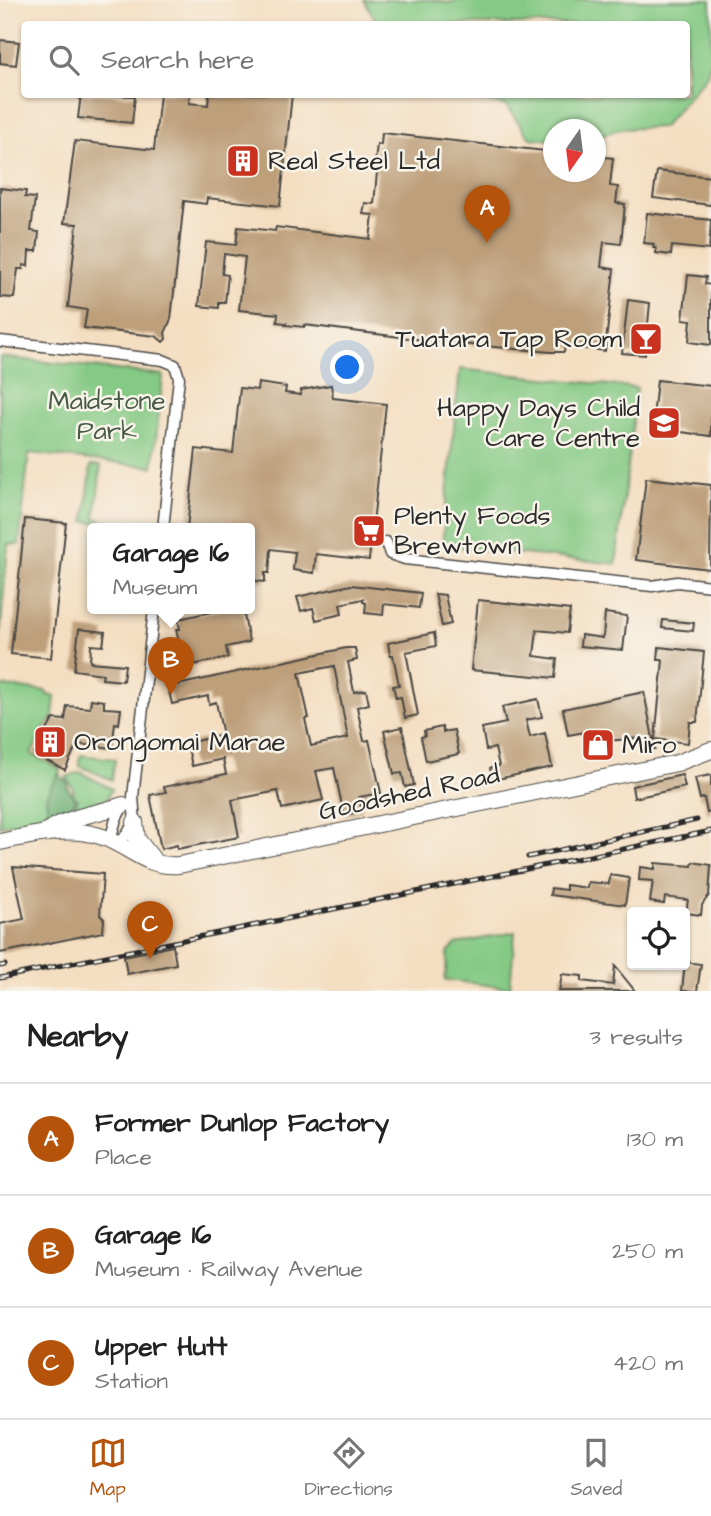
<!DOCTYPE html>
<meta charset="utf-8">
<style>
body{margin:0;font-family:"Architects Daughter",sans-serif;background:#f6f6f6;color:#222}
.controls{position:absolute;right:21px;bottom:21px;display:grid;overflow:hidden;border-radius:7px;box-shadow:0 2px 5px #0004}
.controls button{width:63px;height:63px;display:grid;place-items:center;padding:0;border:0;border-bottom:2px solid #e0e0e0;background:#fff;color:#222;font:35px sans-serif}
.compass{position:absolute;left:543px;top:119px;width:63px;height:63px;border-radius:50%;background:#fff;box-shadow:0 2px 5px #0004;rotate:194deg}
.you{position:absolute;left:348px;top:368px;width:24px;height:24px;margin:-18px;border:5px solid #fff;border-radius:50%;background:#1a73e8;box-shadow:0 0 0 10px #1a73e833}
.badge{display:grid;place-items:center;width:46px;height:46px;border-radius:50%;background:#b45309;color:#fff;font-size:23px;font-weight:700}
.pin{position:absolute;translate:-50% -58px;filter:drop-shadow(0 2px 4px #0008)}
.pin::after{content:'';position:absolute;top:37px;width:24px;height:21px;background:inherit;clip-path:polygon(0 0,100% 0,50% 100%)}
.popup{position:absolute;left:87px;top:523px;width:168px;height:91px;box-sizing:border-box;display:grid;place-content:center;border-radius:7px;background:#fff;filter:drop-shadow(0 2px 5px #0005);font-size:23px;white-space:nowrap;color:#767676}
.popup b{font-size:26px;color:#222}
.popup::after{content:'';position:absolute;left:50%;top:100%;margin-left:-14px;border:14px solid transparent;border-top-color:#fff}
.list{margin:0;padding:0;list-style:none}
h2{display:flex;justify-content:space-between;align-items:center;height:91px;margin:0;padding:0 28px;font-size:30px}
h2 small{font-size:23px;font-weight:400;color:#767676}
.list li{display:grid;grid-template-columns:46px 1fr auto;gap:21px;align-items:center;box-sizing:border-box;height:112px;padding:0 28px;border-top:2px solid #e0e0e0}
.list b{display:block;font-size:26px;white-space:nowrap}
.list p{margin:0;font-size:23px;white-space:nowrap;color:#767676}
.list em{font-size:23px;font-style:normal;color:#767676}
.icon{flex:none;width:38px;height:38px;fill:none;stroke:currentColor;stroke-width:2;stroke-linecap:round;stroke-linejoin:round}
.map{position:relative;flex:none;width:711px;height:991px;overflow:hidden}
.search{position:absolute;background:#fff;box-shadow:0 2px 5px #0004;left:21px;right:21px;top:21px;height:77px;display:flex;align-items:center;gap:18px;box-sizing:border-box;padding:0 24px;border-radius:7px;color:#767676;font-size:26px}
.sheet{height:427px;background:#fff}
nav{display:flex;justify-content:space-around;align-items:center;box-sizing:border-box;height:98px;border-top:2px solid #e0e0e0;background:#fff;font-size:19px;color:#767676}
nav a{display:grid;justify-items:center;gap:4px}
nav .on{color:#b45309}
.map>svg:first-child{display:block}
</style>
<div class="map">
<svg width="711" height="991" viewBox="0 0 711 991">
<rect width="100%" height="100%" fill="#f7f3e8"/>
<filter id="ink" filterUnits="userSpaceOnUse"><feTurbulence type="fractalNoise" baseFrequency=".0143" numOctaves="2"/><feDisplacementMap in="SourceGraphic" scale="14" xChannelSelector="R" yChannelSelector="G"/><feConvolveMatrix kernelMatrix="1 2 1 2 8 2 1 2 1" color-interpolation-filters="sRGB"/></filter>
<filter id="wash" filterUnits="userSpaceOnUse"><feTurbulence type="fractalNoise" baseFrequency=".00686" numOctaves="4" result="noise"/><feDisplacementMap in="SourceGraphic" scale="28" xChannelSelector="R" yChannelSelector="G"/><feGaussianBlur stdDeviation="1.57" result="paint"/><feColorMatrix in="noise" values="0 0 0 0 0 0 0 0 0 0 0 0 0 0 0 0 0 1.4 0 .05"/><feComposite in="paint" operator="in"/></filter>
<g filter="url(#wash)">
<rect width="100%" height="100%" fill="#f4dec1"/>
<path fill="#84c984" stroke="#587a58" stroke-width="2" d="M364,0H432L448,3L459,0H711V57L707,75L663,127L619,129L596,137V130H554L553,140L530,138L506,106L457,95L686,94V24H378Z
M0,357L163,375L153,467L29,453L19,545L8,544L0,639Z
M460,369L637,388L616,564L442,545Z
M91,465L101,466L95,518L102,520V523L85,521Z
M0,686L46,691L47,695L55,696L53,718L44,729L31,754L60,769L55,815L0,826Z
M81,755L115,759L112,780L80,766L79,759Z
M80,772L112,789L104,803L100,801L85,808L81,806L75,809L73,807L78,799L74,796L73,788L66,777Z
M515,932L510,988L445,980L448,952L456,944Z"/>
<path fill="#6bad72" stroke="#4b6c4e" stroke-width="2" d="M58,774L68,783V788L76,800L71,807L77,810L48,815L46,796Z"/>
<g id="blocks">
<path fill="#bd9f7a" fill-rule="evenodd" d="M0,40L19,42L16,65L0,63Z
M81,94L135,96L132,123L78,118Z
M160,94H190L189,103L208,105L209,94H292L280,206L207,198L206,204L184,201L171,319L165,333L166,339L163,342L156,336L84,328L87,310L68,307L77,224L64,223L75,141L154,150Z
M382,133L554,152V172H596V156L613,158L610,186L618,187L616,203L625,204L621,244L604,242L601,267L614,269L605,351L565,346L564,352H551L448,343L304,325V327L285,325L286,323L277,322L278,314L239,310L245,257L224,254L222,274L228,275L225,303H219V308L199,306L206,242L236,245L238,227L275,231L276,227L370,239L373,215L363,214L365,203L374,204L377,172H374L377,144L381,145Z
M657,171L711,177V205L653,198Z
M0,188L26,191L25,197L35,198L31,231L39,232L37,251H29L28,266L23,265V269H18L14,298L0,297Z
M647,213L711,220L709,250L672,246L671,255L656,253V248H653L654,244L644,243Z
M688,275L706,277L705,284L711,285V345L689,342L691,320L683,319Z
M628,300L650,303L645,355L622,353Z
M657,380L711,386V436L652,428Z
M258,383L286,387L285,393L301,395V390L331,385L333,398L386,404L369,560L316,554L314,573L293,570L295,552L271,549L269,573H265V582L250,580V529L187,528L196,449L233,453L240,388L257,390Z
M646,478L711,485L710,569L636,560Z
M25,519L66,523L51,658L11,654Z
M351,585L421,593L419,608L384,604L383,615L365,613L366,603L363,602V599L340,604L342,614L316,620L313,608L301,611L297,597Z
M435,594L445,595L451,624L442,626Z
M478,600L570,610L567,633L537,630L534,656L557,659L555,678L471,670Z
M225,609H243L249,642L226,647L228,658L188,666L183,643H179L176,629H180L178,619Z
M605,613L627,616L623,650L580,646L581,635L603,638Z
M663,620L694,623L693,631L662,628Z
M79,629L105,632L103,646L91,645L90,662L125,665L123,681L102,679L103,674L74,670Z
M434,633L436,646L406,652L418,715L405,718L401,697L396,698L393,686L399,685L393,655H390L388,643Z
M659,647L704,652L697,722H690L688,743L655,739L663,660H658Z
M346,648H355L357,660L348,662L354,692L366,690L369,704L357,707L364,741L369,740L381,793L359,797L362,811L344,815L334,768L316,771L323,800L282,809L278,791L232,800L239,837L177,849V845L161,849L150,795L166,792L164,787L226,774L223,759L192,766L187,743L223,735L216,702L209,704L208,696L172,704L168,687ZM334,666L348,738L311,746L305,719L309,718L299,673Z
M644,692L655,749L642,751L640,738L607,741L609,752L590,756L585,732L568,735L563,709Z
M91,699L104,701V708L121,709L119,724L115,723L112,748L77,744L65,770L34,754L52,721L54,719L65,720L67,706L90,708Z
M538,699L542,717L526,720L530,737L545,733L552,767L493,780L490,768L499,766L495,748L486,750L482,728L506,723L502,707Z
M402,727L414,785L405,787L402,773L394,774L384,731Z
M442,727L443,732L454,730L459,754L426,761L421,737L425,736L424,731Z
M682,775L685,787L634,798L632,786Z
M711,775V812L707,813L704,798L700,799L695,778Z
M693,862L711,865L709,895L702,905L701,915L686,913L688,900L665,897L664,904L650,902L653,881L639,880L640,867L655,869V863L692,866Z
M13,867L103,874L100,915L104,919L103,932L0,953V924L24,919Z
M610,875L629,878L625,905L550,895L551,888L566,890V885L587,888L588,882L609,884Z
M173,946L176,964L127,974L124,956Z
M685,962L701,964L697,991H682Z
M615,966L635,991H559L562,974L582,976V981L613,985Z"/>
</g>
</g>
<g filter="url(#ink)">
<use href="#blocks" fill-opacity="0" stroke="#494642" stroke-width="2"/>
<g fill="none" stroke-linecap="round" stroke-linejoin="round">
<defs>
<path id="street" d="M0,341L163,360L175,365L179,378L163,529
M386,542L390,554L405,559L652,586L677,582L711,586
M110,840L116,819L124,804
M119,845L135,822L133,797L154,609"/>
<path id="secondary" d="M135,822L137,839L152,858
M47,831C70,816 97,814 123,805
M0,842C33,835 70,825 103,837C132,848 146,868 179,865L677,763L711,750"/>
</defs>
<use href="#street" stroke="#494642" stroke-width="13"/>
<use href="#secondary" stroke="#494642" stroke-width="18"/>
<use href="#street" stroke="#fff" stroke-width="10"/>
<use href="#secondary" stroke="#fff" stroke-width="16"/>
<defs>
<path id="rail" d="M528,857L697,820
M0,966L5,965
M0,978L711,831"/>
</defs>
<use href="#rail" stroke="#2b2b2b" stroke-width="5"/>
<use href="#rail" stroke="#f7f3e8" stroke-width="2.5" stroke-dasharray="8" stroke-linecap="butt"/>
</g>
</g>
<defs>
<symbol id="building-square" viewBox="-11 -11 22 22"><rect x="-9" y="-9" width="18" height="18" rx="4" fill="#c8321e" stroke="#f7f3e8"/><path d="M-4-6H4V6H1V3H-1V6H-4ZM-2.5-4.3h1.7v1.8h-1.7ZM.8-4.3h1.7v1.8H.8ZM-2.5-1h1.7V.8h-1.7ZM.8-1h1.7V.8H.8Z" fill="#fff"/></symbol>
<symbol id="bar-square" viewBox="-11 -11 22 22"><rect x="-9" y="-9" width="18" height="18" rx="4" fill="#c8321e" stroke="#f7f3e8"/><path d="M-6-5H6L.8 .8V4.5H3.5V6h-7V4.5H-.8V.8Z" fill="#fff"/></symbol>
<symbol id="school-square" viewBox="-11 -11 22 22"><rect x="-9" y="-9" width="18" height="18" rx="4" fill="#c8321e" stroke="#f7f3e8"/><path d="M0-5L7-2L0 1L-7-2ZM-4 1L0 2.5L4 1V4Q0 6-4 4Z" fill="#fff"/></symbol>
<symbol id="supermarket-square" viewBox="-11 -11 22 22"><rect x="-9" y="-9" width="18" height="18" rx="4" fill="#c8321e" stroke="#f7f3e8"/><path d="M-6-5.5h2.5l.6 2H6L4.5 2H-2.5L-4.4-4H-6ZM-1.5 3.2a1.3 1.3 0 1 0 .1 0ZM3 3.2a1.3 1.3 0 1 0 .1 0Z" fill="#fff"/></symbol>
<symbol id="shop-square" viewBox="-11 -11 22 22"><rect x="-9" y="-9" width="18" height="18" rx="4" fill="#c8321e" stroke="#f7f3e8"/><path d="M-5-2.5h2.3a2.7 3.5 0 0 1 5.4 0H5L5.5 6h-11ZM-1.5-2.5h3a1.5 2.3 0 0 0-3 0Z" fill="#fff"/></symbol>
</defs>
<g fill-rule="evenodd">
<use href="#building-square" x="224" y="142" width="38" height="38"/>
<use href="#bar-square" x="627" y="320" width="38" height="38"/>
<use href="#school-square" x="645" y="404" width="38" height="38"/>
<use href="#supermarket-square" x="350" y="512" width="38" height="38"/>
<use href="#building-square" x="31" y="723" width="38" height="38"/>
<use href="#shop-square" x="579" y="726" width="38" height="38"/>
</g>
<g text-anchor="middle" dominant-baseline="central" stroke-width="5" stroke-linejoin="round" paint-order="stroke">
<g font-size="26" fill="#2b2b2b" stroke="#f7f3e8" text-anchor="start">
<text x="268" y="161">Real Steel Ltd</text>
<text x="622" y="339" text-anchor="end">Tuatara Tap Room</text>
<text x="640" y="408" text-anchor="end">Happy Days Child<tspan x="640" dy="30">Care Centre</tspan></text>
<text x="394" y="516">Plenty Foods<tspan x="394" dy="30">Brewtown</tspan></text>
<text x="74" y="742">Orongomai Marae</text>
<text x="622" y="745">Miro</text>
</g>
<g font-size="26" fill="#465a46" stroke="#f7f3e8">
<text x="107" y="401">Maidstone<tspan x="107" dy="30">Park</tspan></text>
</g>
<g font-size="26" fill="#2b2b2b" stroke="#f7f3e8">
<text transform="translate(409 793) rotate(-12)">Goodshed Road</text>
</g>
</g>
</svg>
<div class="controls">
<button><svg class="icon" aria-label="locate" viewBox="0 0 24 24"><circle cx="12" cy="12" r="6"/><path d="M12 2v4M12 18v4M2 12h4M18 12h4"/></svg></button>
</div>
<svg class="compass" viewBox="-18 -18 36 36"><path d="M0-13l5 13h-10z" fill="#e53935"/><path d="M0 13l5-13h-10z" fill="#767676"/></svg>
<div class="you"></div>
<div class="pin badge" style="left:487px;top:243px">A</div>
<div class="pin badge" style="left:171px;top:695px">B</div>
<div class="popup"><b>Garage 16</b>Museum</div>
<div class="pin badge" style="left:150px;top:959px">C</div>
<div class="search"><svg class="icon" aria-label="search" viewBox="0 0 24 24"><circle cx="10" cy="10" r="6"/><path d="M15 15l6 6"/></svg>Search here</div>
</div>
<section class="sheet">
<h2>Nearby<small>3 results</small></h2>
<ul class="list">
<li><span class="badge">A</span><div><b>Former Dunlop Factory</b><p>Place</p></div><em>130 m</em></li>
<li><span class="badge">B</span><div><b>Garage 16</b><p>Museum · Railway Avenue</p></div><em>250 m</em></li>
<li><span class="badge">C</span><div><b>Upper Hutt</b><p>Station</p></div><em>420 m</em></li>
</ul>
</section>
<nav>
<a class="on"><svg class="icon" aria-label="map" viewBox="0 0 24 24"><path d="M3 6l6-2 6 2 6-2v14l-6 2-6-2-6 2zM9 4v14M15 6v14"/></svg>Map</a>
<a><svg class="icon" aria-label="directions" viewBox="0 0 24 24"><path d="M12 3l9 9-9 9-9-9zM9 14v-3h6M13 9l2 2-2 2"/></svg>Directions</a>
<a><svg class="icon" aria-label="saved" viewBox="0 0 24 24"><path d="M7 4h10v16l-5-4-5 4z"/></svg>Saved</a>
</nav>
